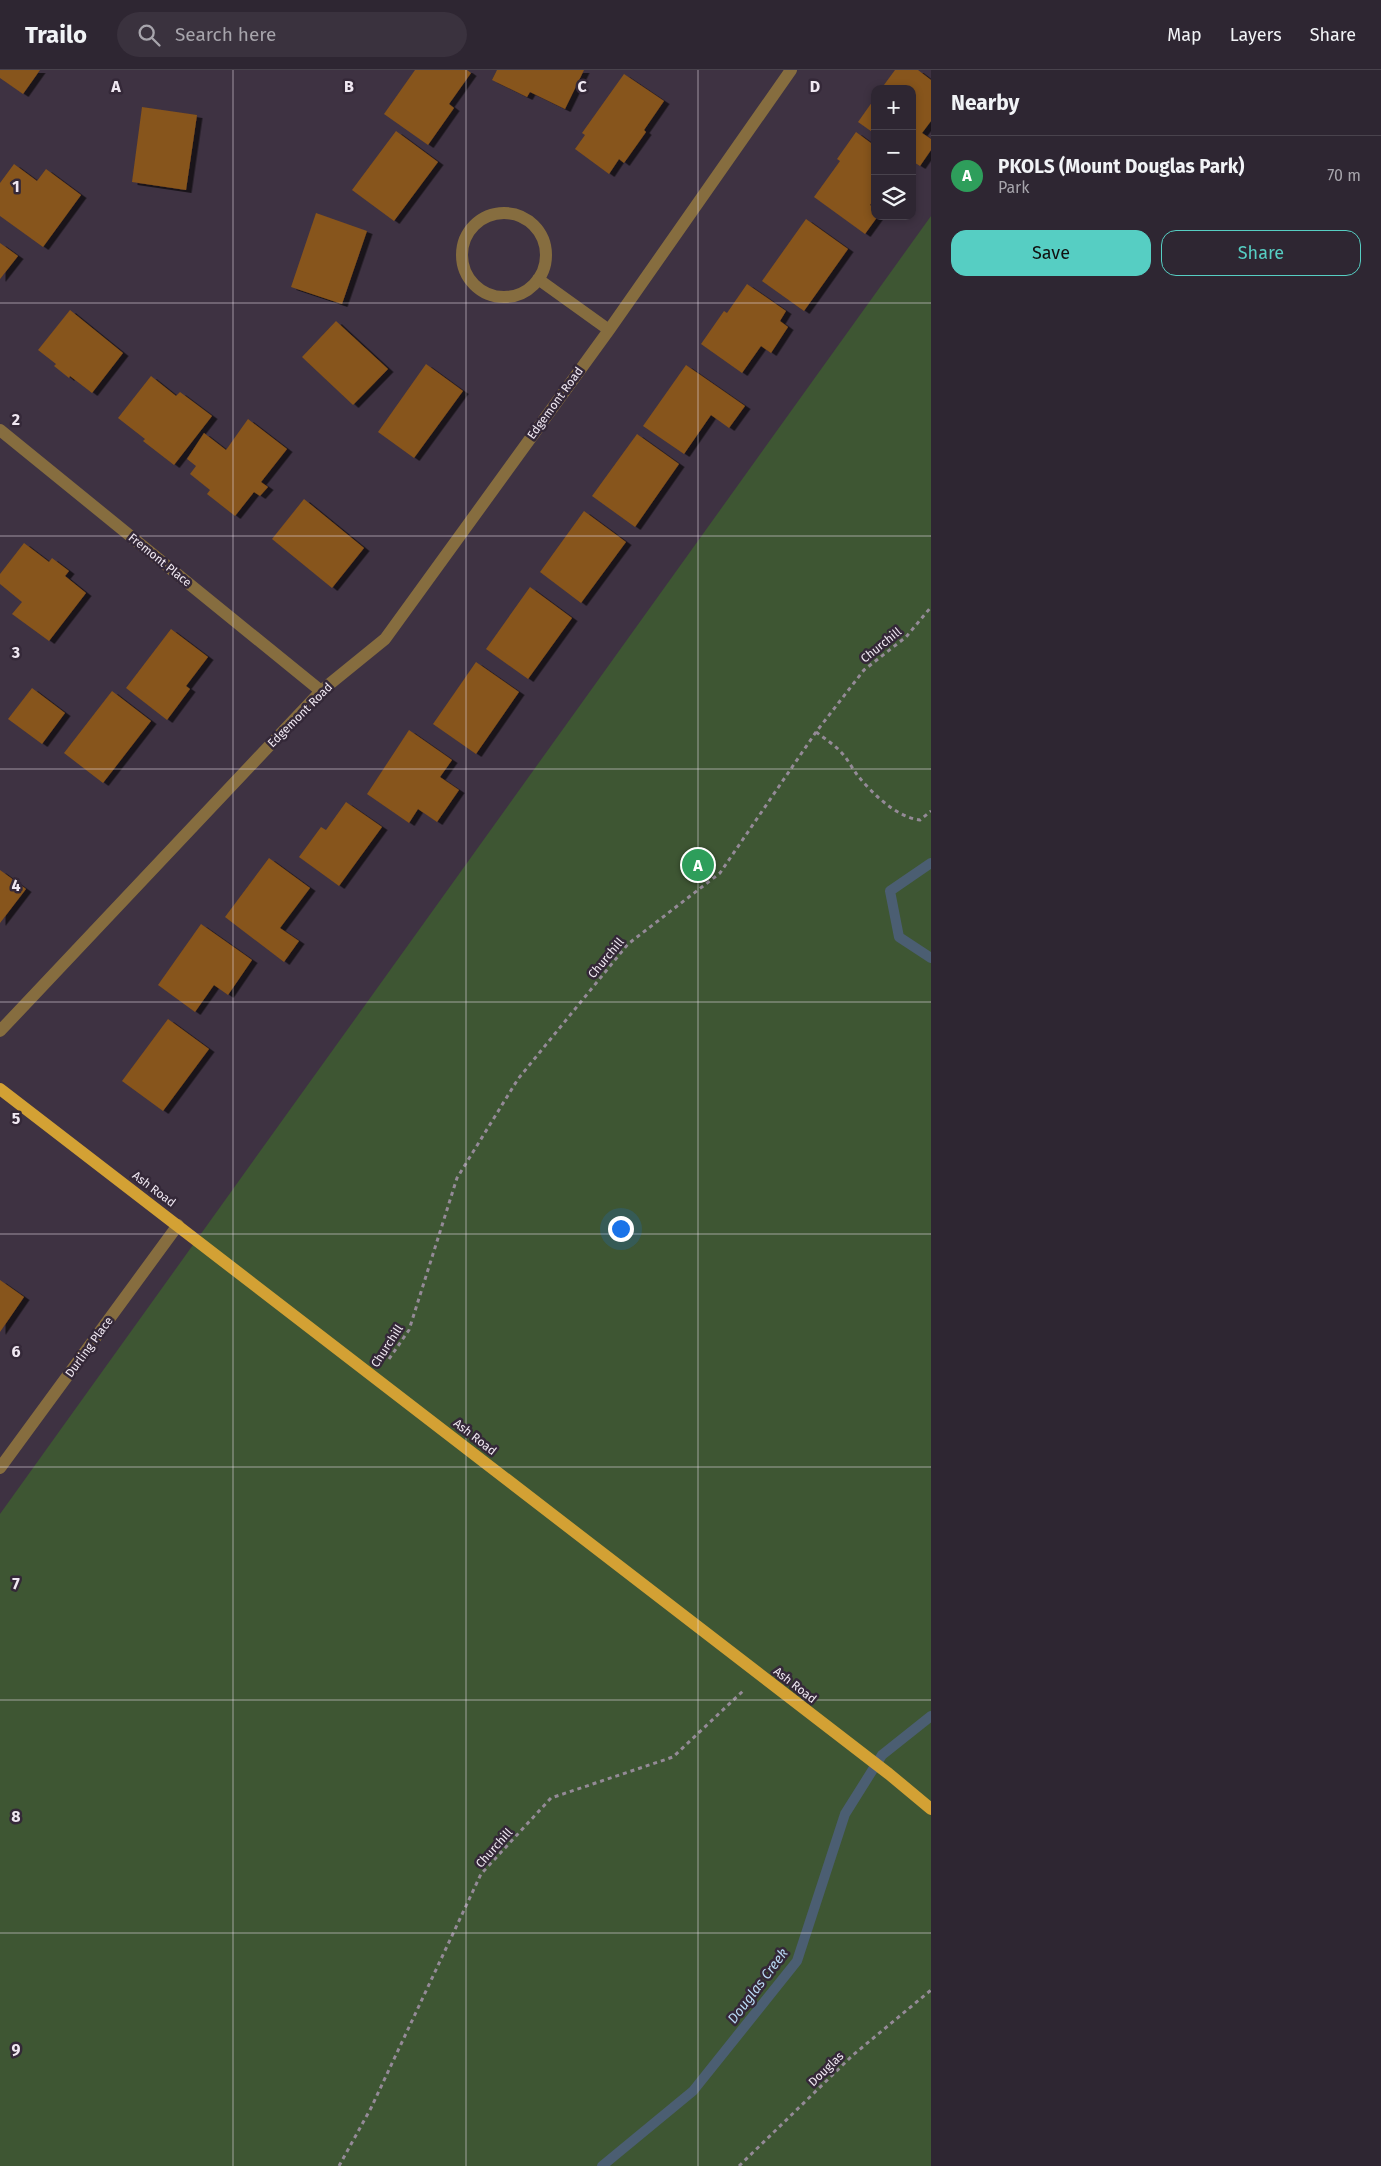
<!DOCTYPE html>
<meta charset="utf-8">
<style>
body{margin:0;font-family:"Fira Sans",sans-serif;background:#3a323e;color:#f1f3f6}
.controls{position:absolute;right:15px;top:15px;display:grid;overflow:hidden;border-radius:10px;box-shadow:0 2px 8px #0003}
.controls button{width:45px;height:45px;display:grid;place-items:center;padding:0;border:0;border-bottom:1px solid #49434d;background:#2e2632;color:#f1f3f6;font:25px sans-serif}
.you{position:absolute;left:620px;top:1158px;width:18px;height:18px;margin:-12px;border:4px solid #fff;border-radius:50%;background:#1a73e8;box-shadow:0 0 0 8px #1a73e833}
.badge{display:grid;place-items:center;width:32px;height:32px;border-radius:50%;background:#56cec3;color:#fff;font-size:16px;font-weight:700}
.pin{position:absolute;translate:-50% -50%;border:2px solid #fff;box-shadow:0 1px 5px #0006}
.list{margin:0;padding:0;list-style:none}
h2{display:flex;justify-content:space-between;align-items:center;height:65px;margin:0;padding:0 20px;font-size:21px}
h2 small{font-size:16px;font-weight:400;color:#a7a5ac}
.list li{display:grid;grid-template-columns:32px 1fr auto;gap:15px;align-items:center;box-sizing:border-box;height:80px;padding:0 20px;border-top:1px solid #49434d}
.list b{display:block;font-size:19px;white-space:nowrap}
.list p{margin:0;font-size:16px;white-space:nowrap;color:#a7a5ac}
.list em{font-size:16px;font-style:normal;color:#a7a5ac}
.actions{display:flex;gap:10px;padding:15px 20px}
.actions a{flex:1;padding:11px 0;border:1px solid #56cec3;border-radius:15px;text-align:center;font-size:18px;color:#56cec3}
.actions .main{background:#56cec3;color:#111}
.icon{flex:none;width:28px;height:28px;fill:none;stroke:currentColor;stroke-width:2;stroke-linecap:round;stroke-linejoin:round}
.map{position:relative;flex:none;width:931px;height:2096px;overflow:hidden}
header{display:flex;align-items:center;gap:30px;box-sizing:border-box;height:70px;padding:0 25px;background:#2e2632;border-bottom:1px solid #49434d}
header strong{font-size:24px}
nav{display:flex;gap:28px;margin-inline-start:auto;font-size:18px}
.search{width:350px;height:45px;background:#3a323e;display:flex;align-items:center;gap:12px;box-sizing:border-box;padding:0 18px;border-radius:28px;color:#a7a5ac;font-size:19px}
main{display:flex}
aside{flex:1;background:#2e2632}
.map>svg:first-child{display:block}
</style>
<header>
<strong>Trailo</strong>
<div class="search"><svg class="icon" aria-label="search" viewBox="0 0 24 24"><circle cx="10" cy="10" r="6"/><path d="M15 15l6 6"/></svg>Search here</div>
<nav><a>Map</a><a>Layers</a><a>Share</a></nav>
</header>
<main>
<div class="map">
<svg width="931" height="2096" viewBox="0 0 931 2096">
<defs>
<filter id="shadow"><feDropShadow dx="5.5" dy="3" stdDeviation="0" flood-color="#0009"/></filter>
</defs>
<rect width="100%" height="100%" fill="#3e3242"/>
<path fill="#3e5633" d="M931,146V2096H0V1444Z"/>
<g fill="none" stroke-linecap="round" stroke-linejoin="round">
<path stroke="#4b5e72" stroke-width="10" d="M931,793L890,821L899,867L931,888
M602,2096L693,2021L797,1891L845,1744L882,1685L931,1646"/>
</g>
<path fill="#87541b" filter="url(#shadow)" d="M0,0H40L23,24L0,8Z
M415,0H467L471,3L449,34L454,38L428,75L384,44Z
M497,0H584L565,39L530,22L527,27L492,10Z
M895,0H918L931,10V51L922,63L931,69V80L920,96L912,91V19H881Z
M624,4L664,31L644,60L646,62L624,93L619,89L609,104L575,79L585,65L582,63Z
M875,28V64L858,52Z
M142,37L197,45L186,120L132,112Z
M396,61L438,92L394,151L352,120Z
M856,62L875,76V128L870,135L875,139V146H878L865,164L814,127L840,91L837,89Z
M14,94L37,111L46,99L81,125L43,177L0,146V113Z
M316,143L367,161L342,234L291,217Z
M806,149L848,179L804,241L762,211Z
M0,173L18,186L0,209Z
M747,214L786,241L780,251L788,257L771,283L761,276L742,303L701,274L724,241L727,243Z
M70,240L123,283L92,323L70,306L69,308L54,296L56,294L38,280Z
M336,251L388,299L353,335L302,287Z
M426,294L463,321L414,388L378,362Z
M686,295L745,336L729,358L711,345L684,384L643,356Z
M151,306L176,326L180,322L212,346L174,395L143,371L145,369L118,348Z
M248,349L287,379L261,412L268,417L260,426L254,422L235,446L207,424L210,420L190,404L196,396L187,389L204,363L226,380Z
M637,364L679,394L635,457L592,426Z
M304,429L364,478L332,518L272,469Z
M584,441L626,472L581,533L540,502Z
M24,473L49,492L52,488L69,501L65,506L86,523L49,571L12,544L22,532L0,514V504Z
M530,517L572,548L528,609L486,579Z
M171,559L208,587L186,616L190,619L167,650L126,618Z
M476,592L519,622L476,684L433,654Z
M32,618L65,643L42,674L8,649Z
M112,621L151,651L103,713L64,683Z
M409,660L452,690L440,707L459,720L437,752L418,739L409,753L367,724Z
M346,732L382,757L339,816L299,787L321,757L326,760Z
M269,788L310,818L280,858L299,871L284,892L225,847Z
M0,800L26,819L0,853Z
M201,854L252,890L228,925L214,915L195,942L158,915Z
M168,949L209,979L163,1041L122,1011Z
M0,1210L24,1227L0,1262Z"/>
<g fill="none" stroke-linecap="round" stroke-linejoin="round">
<path stroke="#948a97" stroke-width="3" stroke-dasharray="4 4" stroke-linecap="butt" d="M816,662C824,668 833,674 840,681C847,688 852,698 858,706C873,724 896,747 920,750L931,741
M389,1289L409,1260L457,1108L518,1009L628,874L720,803L816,662L864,600L906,567L931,537
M339,2096L371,2038L481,1804L551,1728L673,1687L743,1621
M739,2096L853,1985L931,1920"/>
<path stroke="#866d3f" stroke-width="12" d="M462 185a42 42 0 1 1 84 0a42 42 0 1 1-84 0Z
M538,209L609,260
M0,360L321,621
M0,961L321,621L385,569L609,260L791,0
M0,1398L178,1155"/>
<path stroke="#d3a134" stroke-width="12" d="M0,1019L889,1704L931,1739"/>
</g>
<path fill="none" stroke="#f0e8f2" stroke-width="1" stroke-opacity="0.55" d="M233,0V2096M466,0V2096M698,0V2096M0,233H931M0,466H931M0,699H931M0,932H931M0,1164H931M0,1397H931M0,1630H931M0,1863H931"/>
<g text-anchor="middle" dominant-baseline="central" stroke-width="5" stroke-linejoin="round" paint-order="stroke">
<g font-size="12" fill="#f0e8f2" stroke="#342838">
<text transform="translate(555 333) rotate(-54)">Edgemont Road</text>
<text transform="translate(160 490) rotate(39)">Fremont Place</text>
<text transform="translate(881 575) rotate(-39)">Churchill</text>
<text transform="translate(300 645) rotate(-45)">Edgemont Road</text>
<text transform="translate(606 888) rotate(-50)">Churchill</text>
<text transform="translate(154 1119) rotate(37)">Ash Road</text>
<text transform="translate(387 1276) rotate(-57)">Churchill</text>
<text transform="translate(89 1277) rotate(-54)">Durling Place</text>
<text transform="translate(475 1367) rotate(38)">Ash Road</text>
<text transform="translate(795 1615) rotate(38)">Ash Road</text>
<text transform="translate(494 1778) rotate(-48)">Churchill</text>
<text transform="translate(826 1999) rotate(-44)">Douglas</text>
</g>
<g font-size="14" font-style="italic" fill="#b9d8f4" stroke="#342838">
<text transform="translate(758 1916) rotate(-53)">Douglas Creek</text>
</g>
</g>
<g font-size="16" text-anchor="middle" font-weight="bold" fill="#f0e8f2" stroke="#342838" stroke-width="5" stroke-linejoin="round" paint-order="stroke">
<text x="116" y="22">A</text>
<text x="349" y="22">B</text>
<text x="582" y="22">C</text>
<text x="815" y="22">D</text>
<text x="16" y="122">1</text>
<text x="16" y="355">2</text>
<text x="16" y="588">3</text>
<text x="16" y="821">4</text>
<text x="16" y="1054">5</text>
<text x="16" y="1287">6</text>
<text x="16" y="1519">7</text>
<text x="16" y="1752">8</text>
<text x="16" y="1985">9</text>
</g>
</svg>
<div class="controls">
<button>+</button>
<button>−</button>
<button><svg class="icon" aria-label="layers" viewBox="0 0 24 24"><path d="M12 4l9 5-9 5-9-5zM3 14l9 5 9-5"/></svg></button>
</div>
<div class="you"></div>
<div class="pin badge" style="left:698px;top:795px;background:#2e9e5b">A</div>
</div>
<aside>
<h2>Nearby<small></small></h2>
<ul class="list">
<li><span class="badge" style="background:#2e9e5b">A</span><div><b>PKOLS (Mount Douglas Park)</b><p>Park</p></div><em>70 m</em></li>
</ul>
<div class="actions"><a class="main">Save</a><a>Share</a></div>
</aside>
</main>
